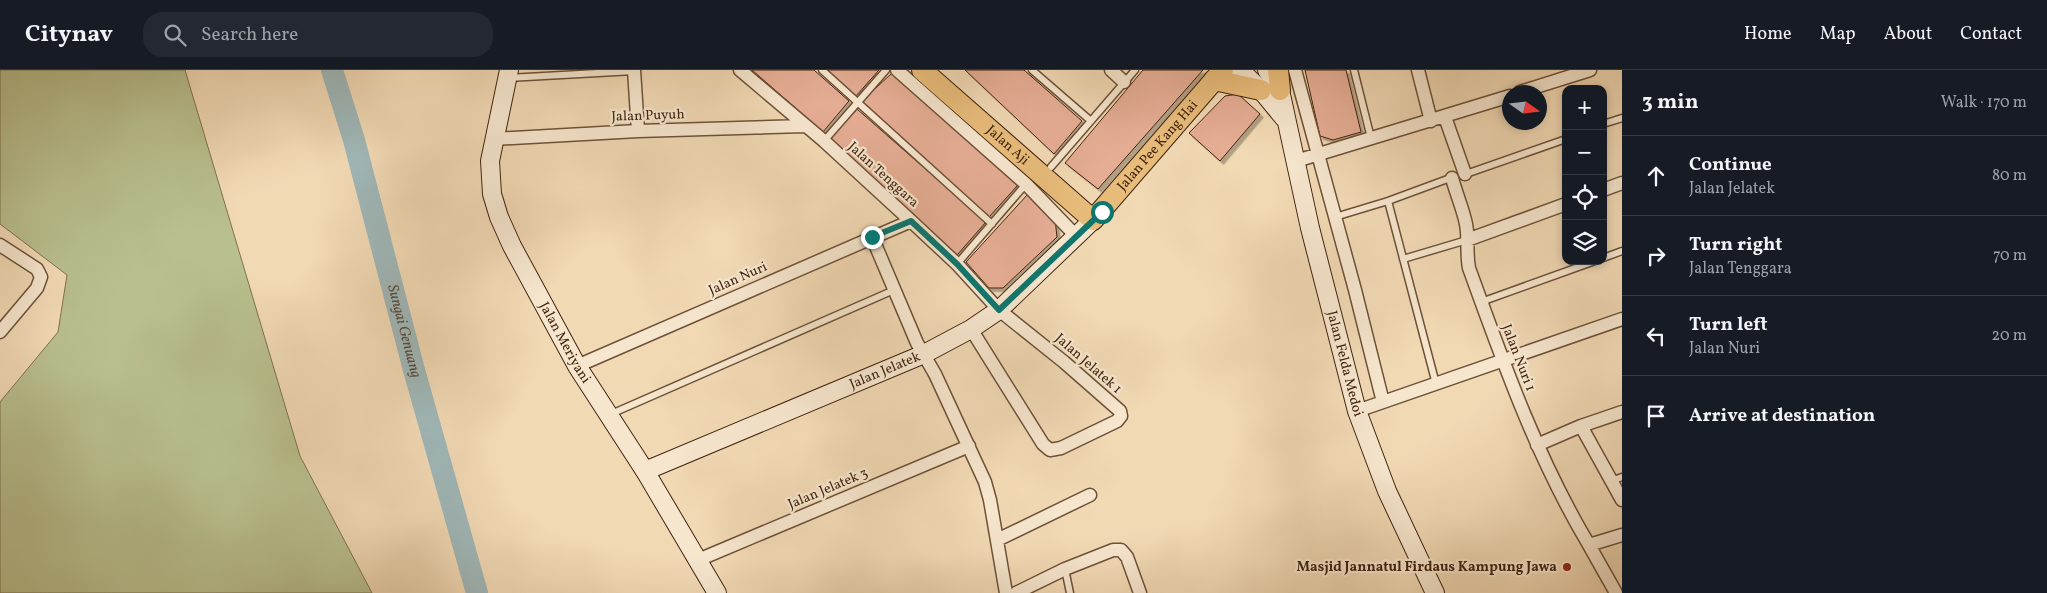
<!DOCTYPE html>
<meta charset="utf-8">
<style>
body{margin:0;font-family:Vollkorn,serif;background:#242831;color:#f1f3f6}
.controls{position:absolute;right:15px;top:15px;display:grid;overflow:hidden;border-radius:10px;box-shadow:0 2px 8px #0003}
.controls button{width:45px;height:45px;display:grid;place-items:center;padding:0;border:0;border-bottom:1px solid #363941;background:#171b24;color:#f1f3f6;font:25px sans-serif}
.compass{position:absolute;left:1502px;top:15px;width:45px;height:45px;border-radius:50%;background:#171b24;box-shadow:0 2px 8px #0003;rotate:104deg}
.stop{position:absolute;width:15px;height:15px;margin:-11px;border:4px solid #0f766e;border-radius:50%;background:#fff}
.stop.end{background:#0f766e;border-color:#fff;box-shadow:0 1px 5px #0008}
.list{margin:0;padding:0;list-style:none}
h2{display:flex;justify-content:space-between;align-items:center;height:65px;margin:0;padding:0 20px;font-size:21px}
h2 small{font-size:16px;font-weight:400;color:#9ea1a6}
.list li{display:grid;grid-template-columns:32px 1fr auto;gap:15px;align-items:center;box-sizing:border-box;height:80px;padding:0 20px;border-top:1px solid #363941}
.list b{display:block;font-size:19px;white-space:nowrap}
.list p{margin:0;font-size:16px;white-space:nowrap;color:#9ea1a6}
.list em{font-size:16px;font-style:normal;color:#9ea1a6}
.icon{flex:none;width:28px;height:28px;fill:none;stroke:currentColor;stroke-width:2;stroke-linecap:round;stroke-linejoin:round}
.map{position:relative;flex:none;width:1622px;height:523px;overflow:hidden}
header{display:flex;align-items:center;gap:30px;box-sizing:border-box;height:70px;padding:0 25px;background:#171b24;border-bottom:1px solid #363941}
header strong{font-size:24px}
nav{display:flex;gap:28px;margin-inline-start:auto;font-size:18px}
.search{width:350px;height:45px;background:#242831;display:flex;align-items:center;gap:12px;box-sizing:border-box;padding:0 18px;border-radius:20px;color:#9ea1a6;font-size:19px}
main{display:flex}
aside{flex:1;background:#171b24}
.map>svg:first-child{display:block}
</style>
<header>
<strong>Citynav</strong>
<div class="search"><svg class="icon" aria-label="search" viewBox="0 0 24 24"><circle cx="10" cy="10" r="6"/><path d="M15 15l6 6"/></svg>Search here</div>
<nav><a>Home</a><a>Map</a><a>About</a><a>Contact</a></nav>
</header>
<main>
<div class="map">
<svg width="1622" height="523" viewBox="0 0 1622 523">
<defs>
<filter id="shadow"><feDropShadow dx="3.5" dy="3.5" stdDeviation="0" flood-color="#0004"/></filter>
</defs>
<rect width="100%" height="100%" fill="#f1d9b4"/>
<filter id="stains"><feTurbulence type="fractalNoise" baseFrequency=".004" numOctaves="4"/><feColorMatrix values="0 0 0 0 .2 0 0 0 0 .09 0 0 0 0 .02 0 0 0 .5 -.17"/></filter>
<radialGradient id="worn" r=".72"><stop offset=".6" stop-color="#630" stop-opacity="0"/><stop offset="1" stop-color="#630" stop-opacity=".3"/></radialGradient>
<path fill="#b9bf8e" stroke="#7e724e" d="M0,0H185L300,386L372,523H0V332L58,262L67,205L0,154Z"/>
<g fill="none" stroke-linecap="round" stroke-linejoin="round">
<path stroke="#9fb7b8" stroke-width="22" id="s1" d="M332,0L354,70L414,300L477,523"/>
</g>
<path fill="#e5ad94" stroke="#42240f" filter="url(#shadow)" d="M752,0H814L849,31L823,62Z
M826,0H879L856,26Z
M965,0H1024L1082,51L1054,84Z
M1143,0H1203L1098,119L1065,93Z
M1305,0H1346L1361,62L1333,70L1320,66Z
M892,3L1018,115L989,147L862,31Z
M1238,24L1260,44L1220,91L1189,63L1225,26Z
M857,39L986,152L957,185L829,70Z
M1028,124L1055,149L1057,167L1003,218H989L966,192Z"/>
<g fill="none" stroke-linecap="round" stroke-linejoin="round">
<defs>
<path id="lane" d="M822,0L992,154
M1032,0L1091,51
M1354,0L1371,68
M508,8L634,1
M1603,54L1622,48
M824,71L886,0
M1051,97L1135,0
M1463,105L1566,69
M1388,131L1436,314
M1335,147L1388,131L1453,107
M1603,188L1622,181
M1403,189L1467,170
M957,194L1026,114
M1481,232L1595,191
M611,344L894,220
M1611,411L1622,407
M1065,499L1070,523"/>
<path id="street" d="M634,0L638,61
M740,0L824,71L911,151L957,194L999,240L1064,292L1120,341L1121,346L1117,351L1061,378L1050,380L1043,374L971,259
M897,0L1026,114L1076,166
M1111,0L1124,12
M1295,0L1355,220L1383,332
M1418,0L1431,51
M1520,22L1590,0
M1445,47L1465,104
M494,69L638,61L804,56
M1296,91L1510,26
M1452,108C1456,123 1463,139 1466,154C1469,169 1466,183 1469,198C1503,292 1537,388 1589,475L1622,465
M1603,120L1622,113
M872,167L917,273L935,304L985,412L990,430L1006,523
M1467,170L1566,134
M0,175L37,199L41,207L37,218L0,262
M577,296L911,151
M1357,341L1622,249
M1581,356L1622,430
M1537,375L1581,356L1622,342
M997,470L1090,425
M1589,475L1616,523
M698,490L969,376
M1016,523L1065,499L1113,480H1121L1127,487L1140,523"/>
<g id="secondary">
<path id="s2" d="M509,0L490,91L492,124L499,147L512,176L577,296L645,401L717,523"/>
<path d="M1240,0L1261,20L1284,48"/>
<path id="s3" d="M1267,0L1280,20L1310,158L1357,341L1387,421L1435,523"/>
<path id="s4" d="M645,401L924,284L971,259L999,240L1093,150"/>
</g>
<g id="primary">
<path id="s5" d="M922,0L1093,150L1223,0"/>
<path d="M1278,0L1280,20"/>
<path d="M1214,10L1261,20"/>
</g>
</defs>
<use href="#lane" stroke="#6e5138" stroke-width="9"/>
<use href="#street" stroke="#6e5138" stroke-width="15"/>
<use href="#secondary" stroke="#42240f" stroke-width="20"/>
<use href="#primary" stroke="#42240f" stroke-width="22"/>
<use href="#lane" stroke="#f6e6ce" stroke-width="6"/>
<use href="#street" stroke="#f6e6ce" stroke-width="12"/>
<use href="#secondary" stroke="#f6e6ce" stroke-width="18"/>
<use href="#primary" stroke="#e8bc7a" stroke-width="20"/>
</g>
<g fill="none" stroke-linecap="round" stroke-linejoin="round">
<path stroke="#0f766e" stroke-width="6" d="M872,167L911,151L957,194L999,240L1102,142"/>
</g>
<circle fill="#8f2418" stroke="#f6e6ce" stroke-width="2" cx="1567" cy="497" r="5"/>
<g text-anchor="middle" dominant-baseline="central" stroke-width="4.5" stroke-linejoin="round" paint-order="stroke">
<g font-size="14" fill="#42240f" stroke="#f6e6ce">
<text transform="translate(648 46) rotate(-2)">Jalan Puyuh</text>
<text stroke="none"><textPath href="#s5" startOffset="114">Jalan Aji</textPath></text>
<text stroke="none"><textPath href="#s5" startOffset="326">Jalan Pee Kang Hai</textPath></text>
<text transform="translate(883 105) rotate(42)">Jalan Tenggara</text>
<text transform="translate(738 209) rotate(-24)">Jalan Nuri</text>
<text stroke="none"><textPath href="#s2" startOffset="292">Jalan Meriyani</textPath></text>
<text transform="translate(1518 288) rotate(69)">Jalan Nuri 1</text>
<text stroke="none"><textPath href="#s3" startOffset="305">Jalan Felda Medoi</textPath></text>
<text transform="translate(1088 294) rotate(41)">Jalan Jelatek 1</text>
<text stroke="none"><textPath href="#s4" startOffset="260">Jalan Jelatek</textPath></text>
<text transform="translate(828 419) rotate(-23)">Jalan Jelatek 3</text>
</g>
<g font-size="14" font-weight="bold" fill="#42240f" stroke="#f6e6ce" text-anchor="end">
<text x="1557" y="497">Masjid Jannatul Firdaus Kampung Jawa</text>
</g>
<g font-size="15" font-style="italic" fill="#594939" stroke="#f6e6ce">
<text stroke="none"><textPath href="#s1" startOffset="271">Sungai Genuang</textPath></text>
</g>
</g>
<rect width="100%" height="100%" filter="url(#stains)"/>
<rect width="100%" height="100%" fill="url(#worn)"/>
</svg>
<div class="controls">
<button>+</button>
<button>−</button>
<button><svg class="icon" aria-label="locate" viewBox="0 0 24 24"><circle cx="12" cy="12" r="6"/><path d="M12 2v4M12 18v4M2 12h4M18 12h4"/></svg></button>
<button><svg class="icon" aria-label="layers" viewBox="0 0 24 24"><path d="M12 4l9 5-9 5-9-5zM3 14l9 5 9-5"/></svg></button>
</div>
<svg class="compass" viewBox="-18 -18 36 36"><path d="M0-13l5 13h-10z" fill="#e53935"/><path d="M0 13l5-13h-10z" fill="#9ea1a6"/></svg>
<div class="stop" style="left:1102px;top:142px"></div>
<div class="stop end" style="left:872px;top:167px"></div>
</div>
<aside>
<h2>3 min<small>Walk · 170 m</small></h2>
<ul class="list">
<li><svg class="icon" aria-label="ahead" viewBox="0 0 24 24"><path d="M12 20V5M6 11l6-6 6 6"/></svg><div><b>Continue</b><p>Jalan Jelatek</p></div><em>80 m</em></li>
<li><svg class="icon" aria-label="right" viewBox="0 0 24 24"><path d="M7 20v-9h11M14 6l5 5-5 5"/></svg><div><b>Turn right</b><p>Jalan Tenggara</p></div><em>70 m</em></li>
<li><svg class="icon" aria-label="left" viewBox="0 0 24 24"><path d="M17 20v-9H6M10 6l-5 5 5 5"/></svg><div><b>Turn left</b><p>Jalan Nuri</p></div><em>20 m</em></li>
<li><svg class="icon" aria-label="arrive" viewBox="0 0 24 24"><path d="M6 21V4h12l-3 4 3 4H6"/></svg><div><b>Arrive at destination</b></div></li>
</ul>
</aside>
</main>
